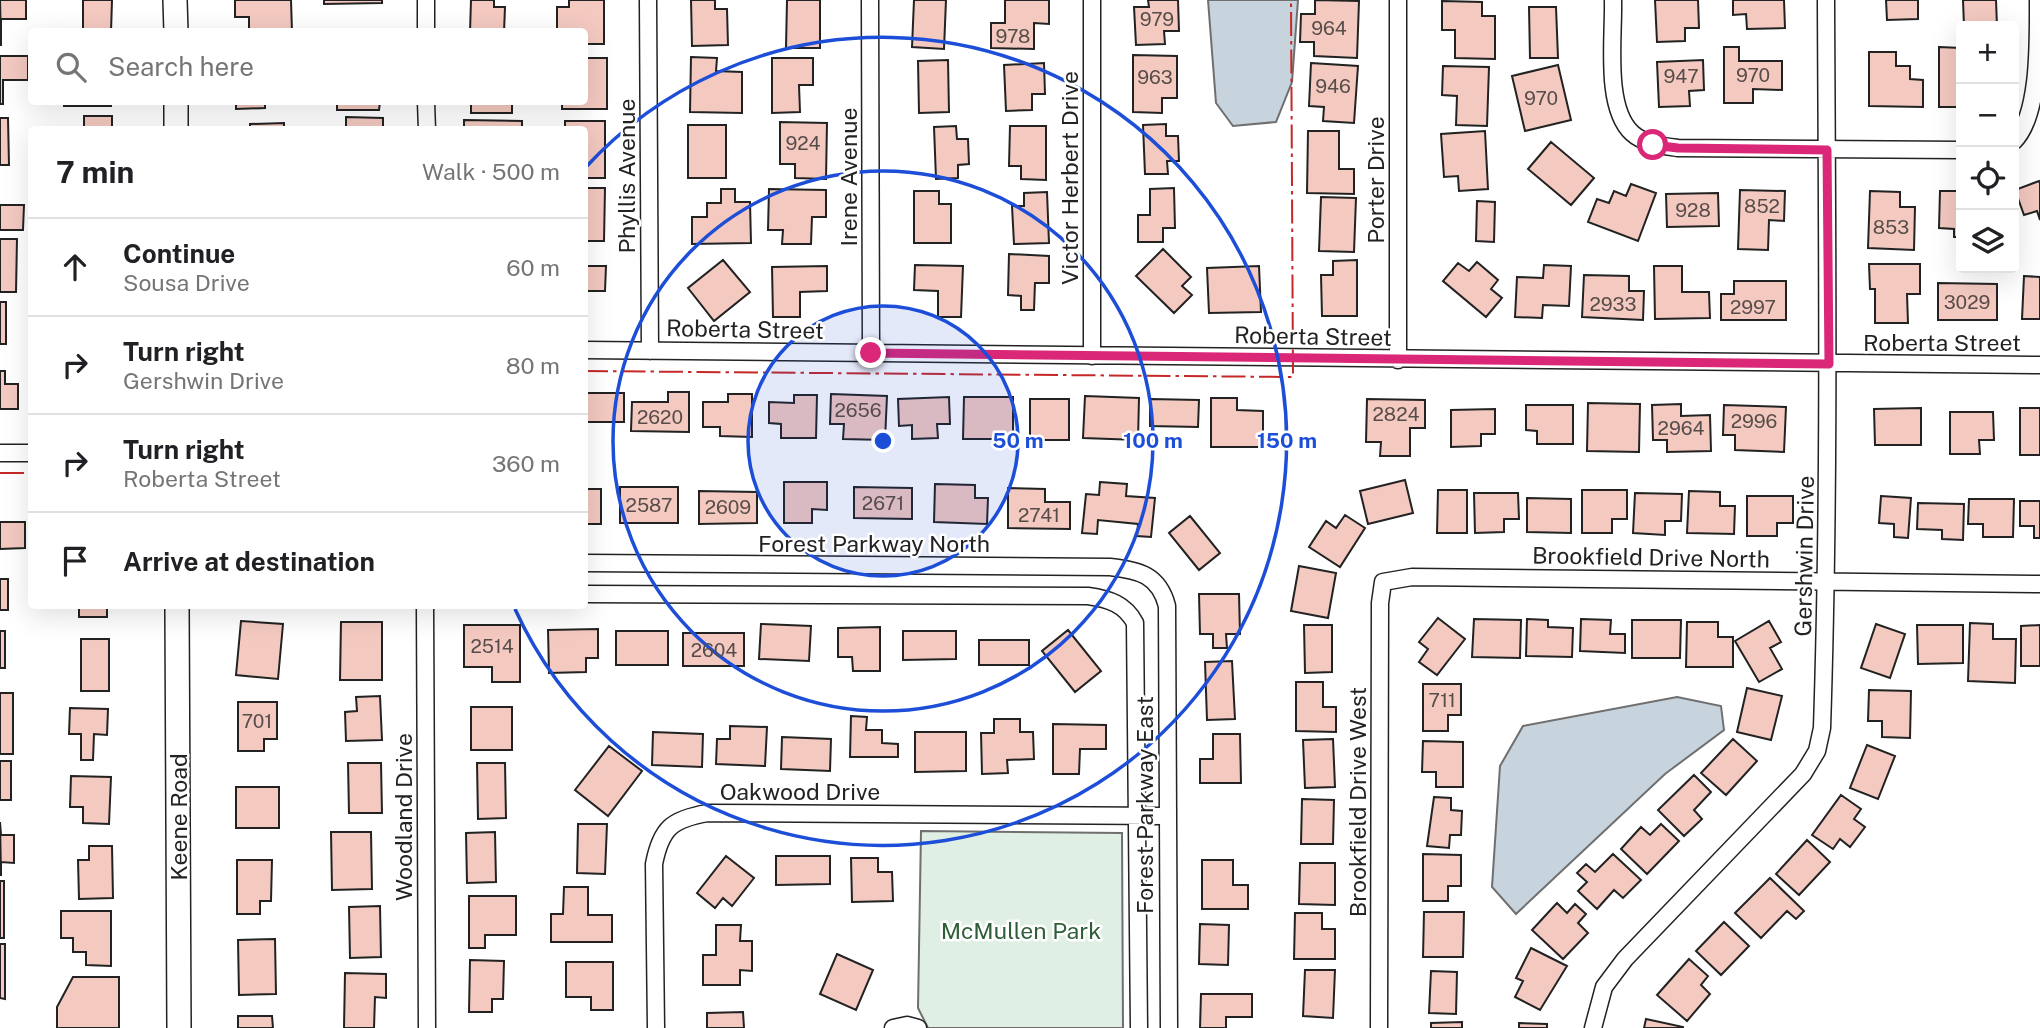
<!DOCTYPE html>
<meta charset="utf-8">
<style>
body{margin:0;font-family:"Public Sans",sans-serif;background:#f2f2f2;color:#202124}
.controls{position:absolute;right:21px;top:21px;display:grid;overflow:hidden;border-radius:7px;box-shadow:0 7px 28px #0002}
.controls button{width:63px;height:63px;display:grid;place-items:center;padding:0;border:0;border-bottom:2px solid #e0e0e0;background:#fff;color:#202124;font:35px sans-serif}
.stop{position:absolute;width:21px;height:21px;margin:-16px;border:5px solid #db2777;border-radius:50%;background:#fff}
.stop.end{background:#db2777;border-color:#fff;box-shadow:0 2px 7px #0008}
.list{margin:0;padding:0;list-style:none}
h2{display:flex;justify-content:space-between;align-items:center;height:91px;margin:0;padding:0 28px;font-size:30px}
h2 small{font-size:23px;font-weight:400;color:#757577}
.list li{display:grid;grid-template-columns:46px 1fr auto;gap:21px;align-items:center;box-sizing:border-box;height:98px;padding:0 28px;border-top:2px solid #e0e0e0}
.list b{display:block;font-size:26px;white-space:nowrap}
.list p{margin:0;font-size:23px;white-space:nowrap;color:#757577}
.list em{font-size:23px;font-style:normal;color:#757577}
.icon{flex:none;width:38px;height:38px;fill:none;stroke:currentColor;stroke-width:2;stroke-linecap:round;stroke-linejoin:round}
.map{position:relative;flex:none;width:2040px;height:1028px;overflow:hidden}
.search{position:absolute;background:#fff;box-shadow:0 7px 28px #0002;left:28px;top:28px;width:560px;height:77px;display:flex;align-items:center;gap:18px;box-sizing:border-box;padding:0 24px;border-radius:7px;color:#757577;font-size:26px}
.panel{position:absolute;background:#fff;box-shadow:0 7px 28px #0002;left:28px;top:126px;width:560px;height:483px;border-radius:7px}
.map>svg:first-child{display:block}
</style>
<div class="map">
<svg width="2040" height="1028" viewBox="0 0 2040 1028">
<rect width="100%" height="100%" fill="#fff"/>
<path fill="#e0efe3" stroke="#6f6f6f" stroke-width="2" d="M921,831L1122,833L1123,1028H928L918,1008Z"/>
<path fill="#c7d3dd" stroke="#6f6f6f" stroke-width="2" d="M1208,0H1298L1292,82L1276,122L1233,126L1216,103Z
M1677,697L1721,706L1724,730L1665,774L1516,914L1492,887L1500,766L1523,726Z"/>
<path fill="#f3c9c0" stroke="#222" stroke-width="2" d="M0,0H26V19H1V46Z
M83,0H112L111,32H83Z
M235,0H291L292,32H249V17H235Z
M324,0H382V3L324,4Z
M471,0H494V7H505L504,32H470Z
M569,0H604V44H584V32H557V7H569Z
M691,0H715V9H727L728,45L692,46Z
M787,0H820V48H786Z
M914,0H946L944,49L912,47Z
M1005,0H1049V24L1034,23V49L991,48V23H1005Z
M1148,0H1178L1179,31H1164L1165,44L1136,45L1134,7H1149Z
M1315,0L1359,1L1357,58L1314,56V42H1300L1301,14H1315Z
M1655,0H1698L1699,28H1685V41L1657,42Z
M1733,0H1784L1785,28L1747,29L1746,14L1733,15Z
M1886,0H1918V19L1887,20Z
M1963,0H1996L1997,26H1964Z
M1442,1L1482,2V16H1495V59L1455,58V30H1442Z
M1529,7H1556L1558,58H1530Z
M1724,47H1739V61H1782V90L1753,89V103H1724Z
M1939,47L1961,48V107H1939Z
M1869,52H1896V66H1910V79L1923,80V107L1869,106Z
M1133,55L1177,56V98H1162V113L1133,112Z
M0,56H28V80H3V104H0Z
M691,57L717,58L716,71L742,72V113L690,112Z
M584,58H607V109H562V102H584Z
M772,58H813V85H799L800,112L772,113Z
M948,60L949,112L919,113L918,61Z
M1703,60L1704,90L1689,91L1690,106L1659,107L1657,62Z
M1044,63L1045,94H1032V110L1006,111L1004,65Z
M1311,63L1358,66L1354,123L1323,121L1324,107L1309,106Z
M1558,65L1571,120L1525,131L1512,76Z
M1443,66L1489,67L1487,126L1456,125L1457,96L1442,95Z
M64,102H111V106H64Z
M236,102H265V108L236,109Z
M337,102H380L379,110H337Z
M471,102H512V113H471Z
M84,116H112V130H84Z
M346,117L383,118V130H346Z
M0,118H8L9,165H0Z
M464,120L522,121V130H464Z
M565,121H605V178H584V130H565Z
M780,122L827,123L826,179L795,178V164H780Z
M284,123V130H250V124Z
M1166,124V136H1178L1179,161H1167L1168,174H1145L1143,125Z
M688,125H726V178H688Z
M956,126L957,139H968L969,164L958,165V178L936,179L934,127Z
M1010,126H1046V180L1021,179V166H1009Z
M1308,131H1339V169H1354V194L1307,193Z
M1485,131L1488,189L1459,191L1458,176L1444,177L1441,134Z
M1551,142L1594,178L1571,205L1528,169Z
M2039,181L2040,183V220L2037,211L2024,215L2015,190Z
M1631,184L1656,193L1638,241L1588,222L1597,199L1609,203L1614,191L1626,196Z
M584,188H605L604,241H584Z
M1174,188L1175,228H1163V242H1138V215H1150V189Z
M721,189H735V202H750L751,243L692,244V217H707V203H721Z
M769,189L826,190V217H812L811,244H782L783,230H768Z
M1740,190L1785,191L1784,221L1769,220L1768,250L1738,249Z
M914,191H939V204H951V243H914Z
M1870,191L1900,192V207H1915L1914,250L1868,248Z
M1940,191H1961V237H1954V229L1939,228Z
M1047,192L1049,243L1014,244L1012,206H1024V193Z
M1718,193L1719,226L1667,227L1666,194Z
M1321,197L1356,198L1354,252L1319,251Z
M1477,201L1495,202L1494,242L1476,241Z
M0,205H24L23,230H0Z
M0,239H17L16,292H0Z
M1163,249L1191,277L1182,286L1192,295L1174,313L1136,276Z
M1009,254L1049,256V283H1035L1034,310H1021V296L1008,295Z
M723,260L750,292L714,321L688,288Z
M1357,260V316H1322L1321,275H1333V261Z
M1477,262L1498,280L1491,289L1502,298L1486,317L1443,281L1458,263L1469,271Z
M1869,264H1920V294H1907L1908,323H1875V289H1870Z
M915,265L963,266L961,317H938V291L914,290Z
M1544,265L1571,266L1569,306L1543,305L1542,318L1515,317L1517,277L1543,278Z
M584,266H606L605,291H584Z
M827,266V291L800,292V317H773L772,267Z
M1259,266L1261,312L1209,313L1207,268Z
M1654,266H1682V292H1709L1710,318L1655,319Z
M1584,275L1629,276V291H1644L1643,320L1582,317Z
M2024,276L2040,277V319H2022Z
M1734,281H1786V320H1721V294H1734Z
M1938,283L1997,284V320H1938Z
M0,302H6V344H0Z
M0,371H5V384H18V409H0Z
M668,392H689V432L631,431L632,402H668Z
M584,393H624V422H584Z
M728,394H752V437L720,436V427H703V402H728Z
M831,394L887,396L885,440L843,439L844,424H830Z
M794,395H817L816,438H781V424L769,423V402L794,403Z
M1085,396L1139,398L1138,440L1083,438Z
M949,397L950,424H937L938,438L912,439V425L899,426L898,399Z
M964,397H1013V439H963Z
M1211,398H1237V410L1263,411V447H1211Z
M1030,399H1069V440H1030Z
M1150,399L1199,400L1198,427L1150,426Z
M1367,399L1425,400V428H1410V456H1380L1381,442H1366Z
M1588,403L1640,404L1639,452L1587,451Z
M1681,404V416L1710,415L1711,451L1667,452V440H1653L1652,405Z
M1526,405H1573V444H1537V431L1526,430Z
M1724,405L1786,407L1784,452L1735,450V435H1723Z
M1921,408V445H1875L1874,409Z
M2020,408H2040V455H2020Z
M1495,409V434H1481V446L1451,447V410Z
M1950,412H1993L1994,440H1979L1980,454H1950Z
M1405,480L1413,513L1368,524L1360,491Z
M784,482H827V510L812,509V523H784Z
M1100,482L1127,484L1126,496L1155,498L1151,537L1137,536L1138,524L1098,520L1097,534L1082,533L1086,494L1099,495Z
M935,484L975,485V498H988L987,524L934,522Z
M620,487H678V523H620Z
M854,487L912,488V519L854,518Z
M1008,488L1045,489V502H1070V529L1008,528Z
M584,489H601V524H584Z
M1438,490H1467V533H1437Z
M1582,490H1627V519H1612V533H1582Z
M699,491L757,492V523L699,524Z
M1689,491L1720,492V506H1735L1734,534L1687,533Z
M1474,493H1518L1519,519H1504V532L1475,533Z
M1635,493L1682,494L1681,521H1665V535L1633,533Z
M1747,496H1793V523H1777V536H1747Z
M1881,496L1911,498L1908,538L1894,537V524L1879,523Z
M1527,498L1571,499V533L1527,532Z
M1969,499H2014L2013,537H1983V524H1968Z
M2020,501H2040V538H2034V526H2020Z
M1918,503L1964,504L1963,540L1942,539V530L1917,529Z
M1345,515L1365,528L1340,567L1309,547L1326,521L1336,528Z
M1190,516L1220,553L1199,570L1169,533Z
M0,522H25V548L0,549Z
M1299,566L1336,573L1328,618L1291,611Z
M0,579H8V610H0Z
M1199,594H1239L1240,634H1226L1227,648H1213V634H1200Z
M79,606H107V617H79Z
M1438,618L1465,639L1437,675L1419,662L1428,649L1419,642Z
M1474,619L1521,620L1520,658L1472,657Z
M1527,619L1548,620V627L1573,628L1572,657L1526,656Z
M1581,619L1611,620L1610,634H1625V653L1580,651Z
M1632,620H1681L1680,658H1632Z
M241,621L283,624L278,679L236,675Z
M1769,621L1781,642L1770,648L1782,669L1759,682L1735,641Z
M341,622H382V680H340Z
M1687,622H1718V637H1733V667H1686Z
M1970,623L1993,624V639H2016L2015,683L1968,681Z
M761,624L811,626L809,661L759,659Z
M1876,624L1905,634L1890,678L1861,668Z
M464,625H520V682H492V667H464Z
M1304,625H1332V672L1305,673Z
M1917,625H1963V663L1918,664Z
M2040,625V666H2021V626Z
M880,627V671H853L852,657H838V628Z
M598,629V658H586V672L549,673L548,630Z
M1068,630L1101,671L1075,692L1042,651Z
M0,631H5V668H0Z
M616,631H668V665H616Z
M903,631H956V659L903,660Z
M683,633H744V666H683Z
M81,639H109V691H81Z
M979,640H1029V665H979Z
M1232,661L1235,719L1207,720L1205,662Z
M1296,682H1323V707H1336V732L1296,731Z
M1423,684H1461V715H1448V731H1423Z
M1747,688L1782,696L1771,740L1737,732Z
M1869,690L1911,691L1910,738L1882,737V721H1868Z
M0,693H13V754H0Z
M380,696L382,740L346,741L345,712L357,711L356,697Z
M238,702H277V739H264V751H238Z
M471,707H512V750H471Z
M70,708L108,709L107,735L94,734L93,760H81V734H69Z
M851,716L867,717L866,730H882V743L898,744V757H850Z
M994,719H1020V732H1033L1034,759L1007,760L1008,773L982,774L981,733H994Z
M1053,724L1106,725V749H1080L1079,774H1053Z
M730,726L767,727L765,766L716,764L717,739H730Z
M653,732L703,734L702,767L652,765Z
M915,732H966V771L915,772Z
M1213,734H1240L1241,783H1200V759H1213Z
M782,737L831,739L830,771L781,769Z
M1333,739L1335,787L1305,788L1303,740Z
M1733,739L1757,761L1726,795L1701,773Z
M1423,741L1463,742V787H1436V772H1422Z
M1867,745L1895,756L1878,799L1850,788Z
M609,746L642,771L608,816L575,790Z
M0,761H11V800H0Z
M348,763H381L382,813H349Z
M477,763H505L506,818L478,819Z
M1694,775L1711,792L1694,810L1702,819L1684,836L1658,810Z
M71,776L111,777L109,824L83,823V807H70Z
M236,787H279V828H236Z
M1841,795L1861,809L1854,819L1865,827L1850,847L1840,839L1833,849L1812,835Z
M1434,797L1451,798V810L1462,811L1461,835H1450L1449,848L1427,846Z
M1302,799L1334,800L1333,844H1301Z
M0,822L1,835H14V863L1,862V876Z
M578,824H607L605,874L577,873Z
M1661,824L1679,841L1647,874L1621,849L1641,827L1650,835Z
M331,832H371L372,889L332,890Z
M495,832L496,882L467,883L466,833Z
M1807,840L1830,862L1799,895L1776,874Z
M89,846H112L113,898L79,899L78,860H89Z
M1423,854L1461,855V886H1448V901H1423Z
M1613,854L1641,880L1623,898L1614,890L1597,909L1578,891L1587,882L1577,873L1586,864L1595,872Z
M726,856L754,878L732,906L723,898L715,908L697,893Z
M776,856H830V884L776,885Z
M851,858H878V872H892L893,901L852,902Z
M237,860H272L271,901H260V914H237Z
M1202,860H1233V885H1248V909H1202Z
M1300,863H1335V905L1299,904Z
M1770,878L1804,911L1796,919L1787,911L1761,938L1735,913Z
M0,881H4V938H0Z
M564,887H588V915H612V942H551V914H563Z
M469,896H516V935H485V948H469Z
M1557,903L1567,913L1575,904L1586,914L1578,923L1588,933L1563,959L1532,930Z
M380,906L381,957L350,958L349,907Z
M61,911H111V966L86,965V952H73V938H61Z
M1424,912H1464L1463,957H1423Z
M1295,913H1322V929H1335V959H1294Z
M1724,922L1749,946L1721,975L1696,951Z
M1200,924L1229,925L1228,965L1199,964Z
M716,925H741L740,941H752V971L740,970V985H703V955H716Z
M275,939L276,994L239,995L238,940Z
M0,944H5V999L0,998Z
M1531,948L1567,966L1540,1010L1515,997L1523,981L1516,978Z
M837,954L873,970L856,1010L820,994Z
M1689,959L1708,976L1701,985L1710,994L1687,1021L1657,995Z
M470,960L504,961L503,999H492V1012H469Z
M566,962H613V1010H591V997H566Z
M1305,970H1335L1333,1018L1303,1016Z
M1431,971L1457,972L1456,1014L1429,1013Z
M345,973L386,974V998L375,997L374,1028H344Z
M73,977H119V1028H57V1007Z
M1201,994H1252V1017H1226V1028H1200Z
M743,1012L744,1028H707V1013Z
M238,1016H272L273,1028H238Z
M1646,1019L1683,1027V1028H1644Z
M1462,1022V1028H1431V1023Z
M1519,1023L1547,1024V1028H1519Z"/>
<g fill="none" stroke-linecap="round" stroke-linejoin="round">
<defs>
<path id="minor" d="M426,0V32
M648,0L650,351
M870,0L871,353
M1092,0V356
M1398,0V360
M1613,0C1614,37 1604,107 1632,133C1644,144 1663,146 1678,148L1961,150
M426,102L427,130
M2014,141C2040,115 2038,41 2038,0
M584,350L2040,365
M0,453H32
M584,563L1110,567C1139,570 1159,575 1167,606L1169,1028
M584,594L1088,596C1109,599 1125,604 1135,623L1139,1028
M425,606L427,1028
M656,1028L654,864C661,828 672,819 708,813L1166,816
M893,1028L907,1025L918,1028
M1379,1028L1380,603L1383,582L1412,577L2040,584
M1593,1028L1604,987L1625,959L1803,774L1817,751L1822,728C1830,485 1827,243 1826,0"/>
<path id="secondary" d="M175,0L176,32
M176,102V130
M177,606L179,1028"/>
</defs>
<use href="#minor" stroke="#222" stroke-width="19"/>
<use href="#secondary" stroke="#222" stroke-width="26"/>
<use href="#minor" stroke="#fff" stroke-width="16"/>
<use href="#secondary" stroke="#fff" stroke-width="23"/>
<path stroke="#c62828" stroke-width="2" stroke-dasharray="24 5 3.5 5" stroke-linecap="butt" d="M584,371L1293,377L1291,0
M0,473H32"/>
</g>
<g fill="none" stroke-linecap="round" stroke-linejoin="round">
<path stroke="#db2777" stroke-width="9" d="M871,353L1829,364L1827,150L1678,148L1653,145"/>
</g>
<circle cx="883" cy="441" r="135" fill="#1d4ed8" fill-opacity=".12"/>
<g fill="none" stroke="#1d4ed8" stroke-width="3.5">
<circle cx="883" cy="441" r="135"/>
<circle cx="883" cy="441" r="270"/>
<path d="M585 168A404 404 0 1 1 515 609"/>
</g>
<g text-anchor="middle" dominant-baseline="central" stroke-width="5" stroke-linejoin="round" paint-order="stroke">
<g font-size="19" fill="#564c4a">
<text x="1157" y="19">979</text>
<text x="1329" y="28">964</text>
<text x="1013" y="36">978</text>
<text x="1753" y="75">970</text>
<text x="1681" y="76">947</text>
<text x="1155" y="77">963</text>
<text x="1333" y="86">946</text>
<text x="1541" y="98">970</text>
<text x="803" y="143">924</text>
<text x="1762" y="206">852</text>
<text x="1693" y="210">928</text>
<text x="1891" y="227">853</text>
<text x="1967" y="302">3029</text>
<text x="1613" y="304">2933</text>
<text x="1753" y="307">2997</text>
<text x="858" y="410">2656</text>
<text x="1396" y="414">2824</text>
<text x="660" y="417">2620</text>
<text x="1754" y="421">2996</text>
<text x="1681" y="428">2964</text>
<text x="883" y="503">2671</text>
<text x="649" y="505">2587</text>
<text x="728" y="507">2609</text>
<text x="1039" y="515">2741</text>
<text x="492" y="646">2514</text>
<text x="714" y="650">2604</text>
<text x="1442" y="700">711</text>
<text x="257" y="721">701</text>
</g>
<g font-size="23" fill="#222" stroke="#fff">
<text transform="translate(626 176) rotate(-90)">Phyllis Avenue</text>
<text transform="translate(848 177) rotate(-90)">Irene Avenue</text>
<text transform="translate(1069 178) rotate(-90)">Victor Herbert Drive</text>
<text transform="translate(1375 180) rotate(-90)">Porter Drive</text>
<text transform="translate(745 329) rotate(1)">Roberta Street</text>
<text transform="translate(1313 336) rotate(1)">Roberta Street</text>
<text x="1942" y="342">Roberta Street</text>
<text x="874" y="543">Forest Parkway North</text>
<text transform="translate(1804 556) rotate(-89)">Gershwin Drive</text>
<text transform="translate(1651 557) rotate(1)">Brookfield Drive North</text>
<text x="800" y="791">Oakwood Drive</text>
<text transform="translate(1357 802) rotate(-90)">Brookfield Drive West</text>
<text transform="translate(1144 805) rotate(-90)">Forest Parkway East</text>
<text transform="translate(178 817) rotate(-90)">Keene Road</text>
<text transform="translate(403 817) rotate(-90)">Woodland Drive</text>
</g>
<g font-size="23" fill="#2f5e38" stroke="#fff">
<text x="1021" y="930">McMullen Park</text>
</g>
</g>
<circle cx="883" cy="441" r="10" fill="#1d4ed8" stroke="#fff" stroke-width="3.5"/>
<g font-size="21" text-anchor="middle" font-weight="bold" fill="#1d4ed8" stroke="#fff" stroke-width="5" stroke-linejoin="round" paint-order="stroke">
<text x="1018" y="448">50 m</text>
<text x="1153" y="448">100 m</text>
<text x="1287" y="448">150 m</text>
</g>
</svg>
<div class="controls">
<button>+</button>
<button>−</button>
<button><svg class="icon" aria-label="locate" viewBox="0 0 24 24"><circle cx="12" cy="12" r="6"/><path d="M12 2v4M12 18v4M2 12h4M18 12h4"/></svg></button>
<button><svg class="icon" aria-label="layers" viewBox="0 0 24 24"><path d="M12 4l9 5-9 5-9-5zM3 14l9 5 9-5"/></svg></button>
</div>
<div class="stop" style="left:1653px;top:145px"></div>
<div class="stop end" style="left:871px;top:353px"></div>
<div class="search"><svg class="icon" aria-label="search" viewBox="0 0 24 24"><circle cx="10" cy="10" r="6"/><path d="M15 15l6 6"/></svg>Search here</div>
<section class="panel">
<h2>7 min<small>Walk · 500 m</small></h2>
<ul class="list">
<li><svg class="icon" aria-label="ahead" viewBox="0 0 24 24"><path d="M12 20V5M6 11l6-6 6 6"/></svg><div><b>Continue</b><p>Sousa Drive</p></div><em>60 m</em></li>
<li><svg class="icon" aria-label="right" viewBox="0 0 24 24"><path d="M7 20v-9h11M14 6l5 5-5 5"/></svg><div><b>Turn right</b><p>Gershwin Drive</p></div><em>80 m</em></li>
<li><svg class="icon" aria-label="right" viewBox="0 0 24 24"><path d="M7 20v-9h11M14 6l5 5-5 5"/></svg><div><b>Turn right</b><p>Roberta Street</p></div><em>360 m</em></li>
<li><svg class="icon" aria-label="arrive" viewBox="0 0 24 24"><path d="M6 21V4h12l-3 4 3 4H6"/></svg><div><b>Arrive at destination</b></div></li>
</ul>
</section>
</div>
